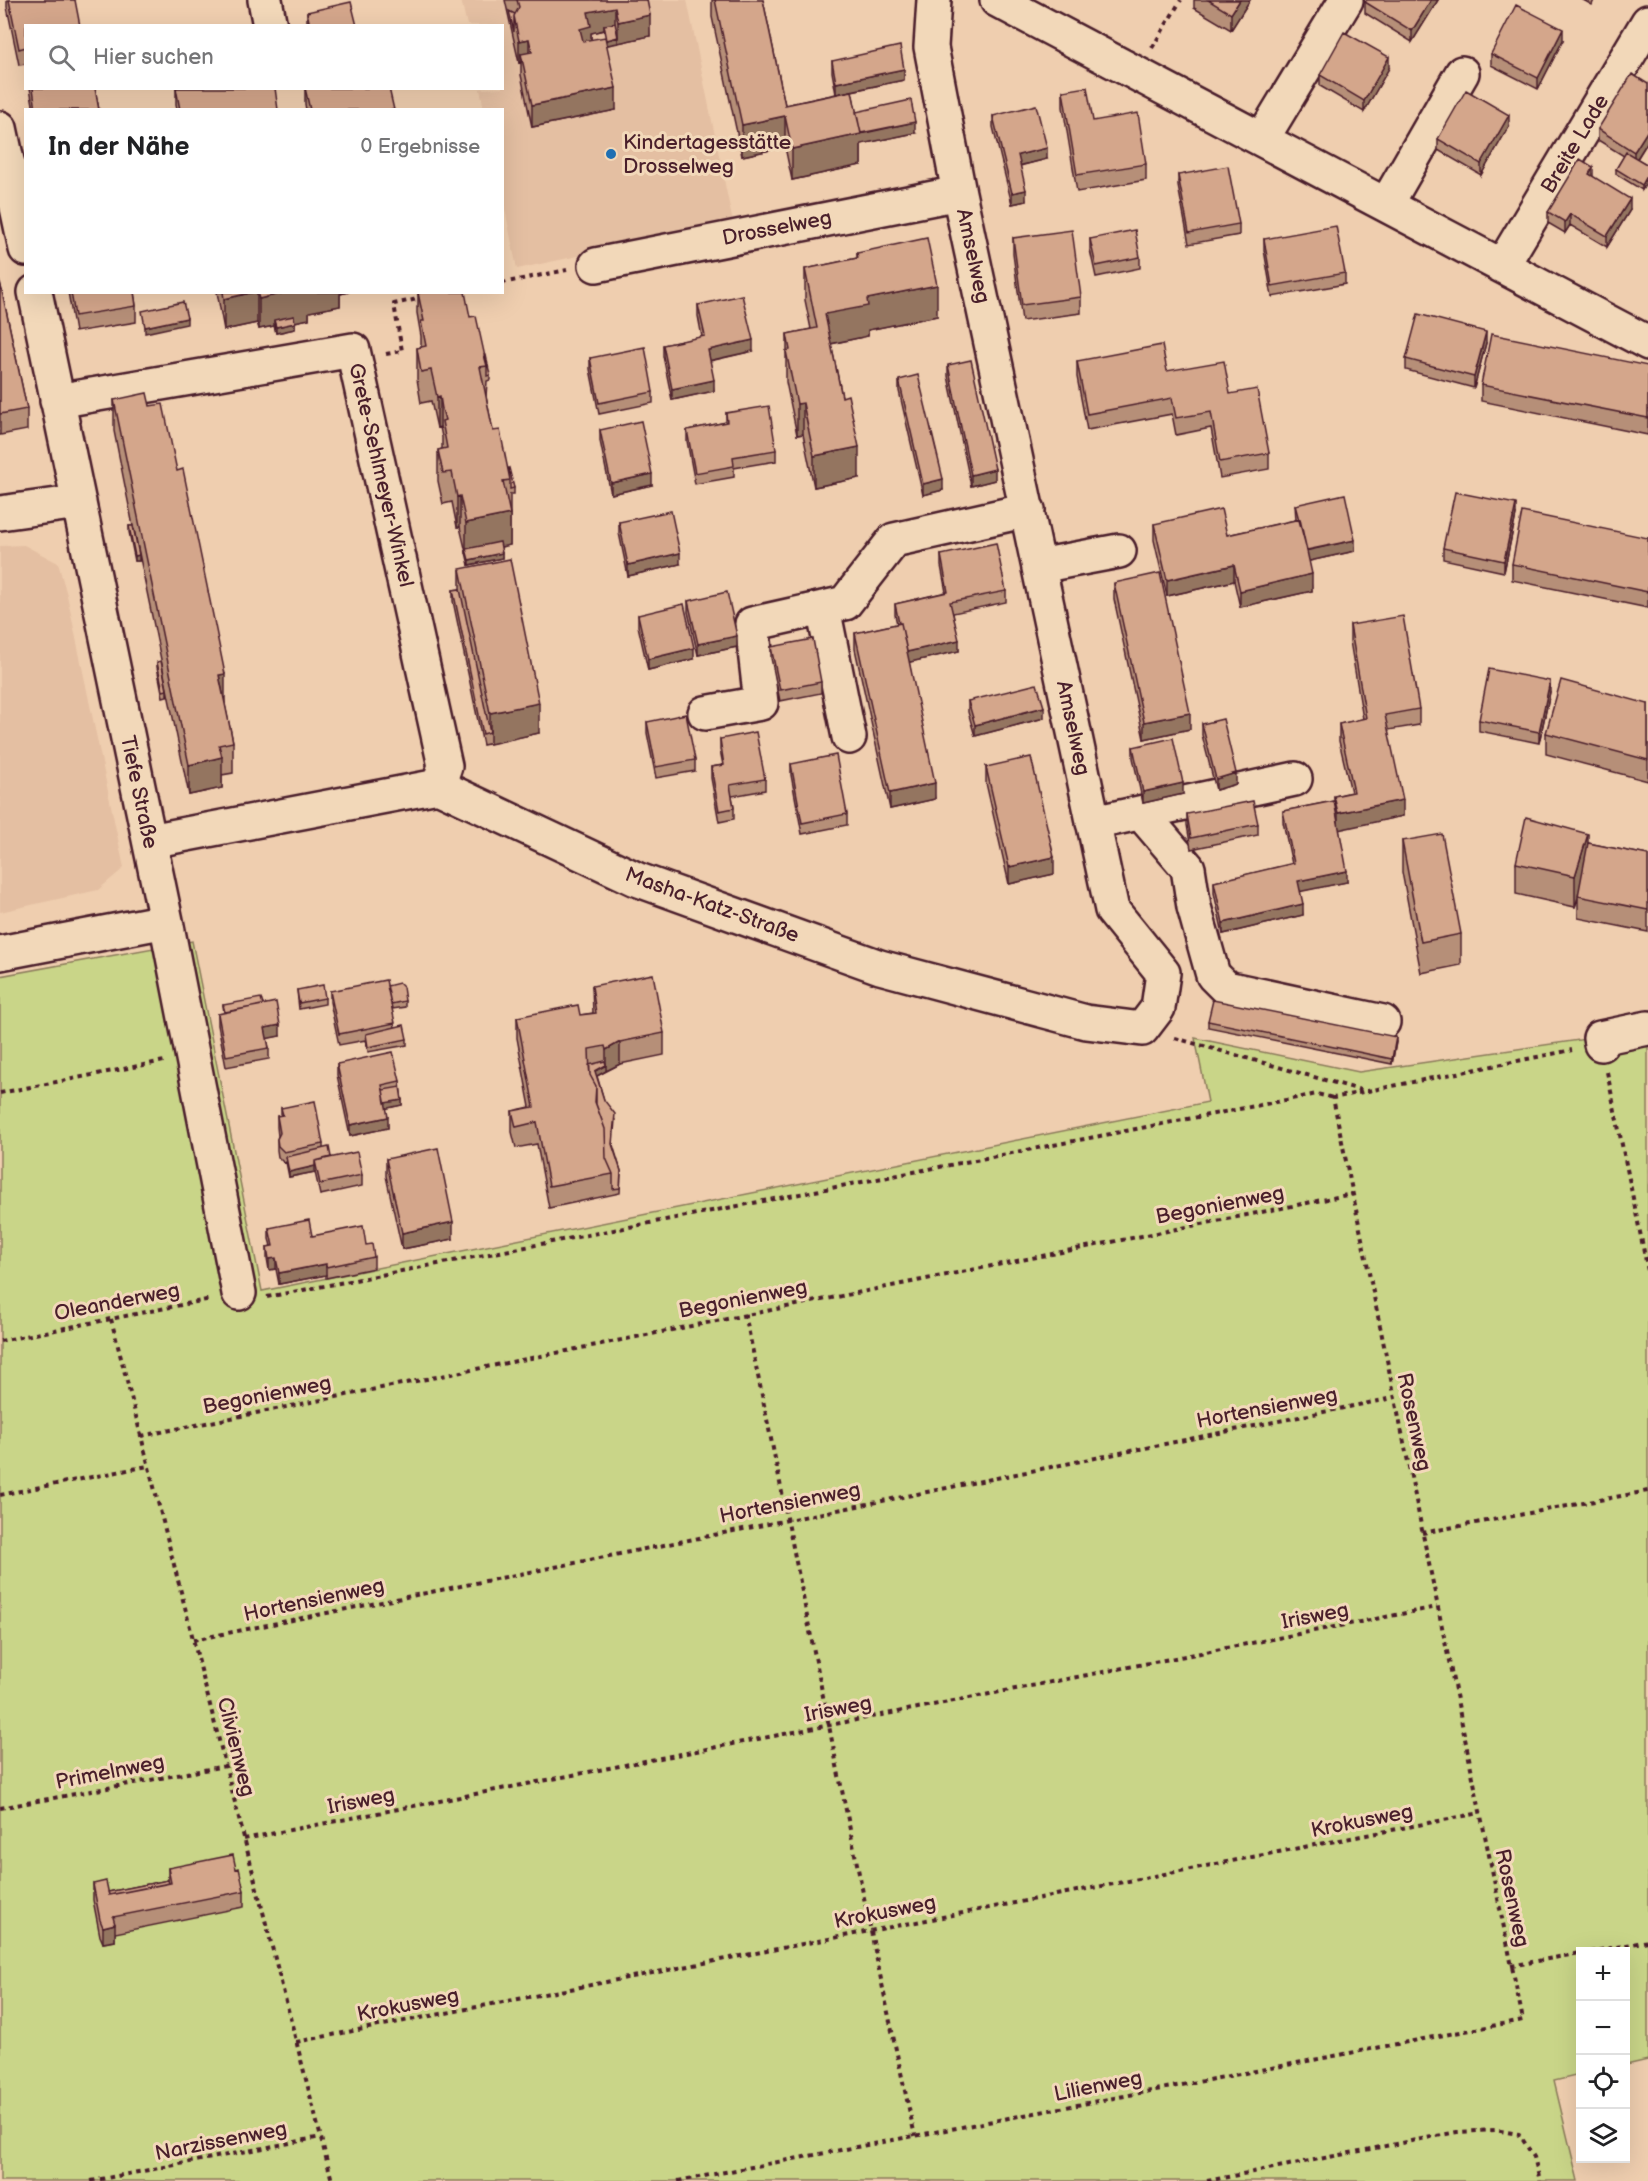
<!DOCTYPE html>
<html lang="de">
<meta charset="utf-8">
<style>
body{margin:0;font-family:"Balsamiq Sans",sans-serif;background:#f6f6f6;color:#202124}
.controls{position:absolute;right:18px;bottom:18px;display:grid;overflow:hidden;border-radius:0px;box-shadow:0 6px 24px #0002}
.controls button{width:54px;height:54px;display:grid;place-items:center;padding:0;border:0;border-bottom:2px solid #e0e0e0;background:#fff;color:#202124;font:30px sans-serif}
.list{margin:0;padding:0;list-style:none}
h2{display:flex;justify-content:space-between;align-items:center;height:78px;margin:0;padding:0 24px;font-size:26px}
h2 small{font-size:20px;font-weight:400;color:#757577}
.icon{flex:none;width:33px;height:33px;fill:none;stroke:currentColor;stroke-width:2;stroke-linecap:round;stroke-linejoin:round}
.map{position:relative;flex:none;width:1648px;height:2181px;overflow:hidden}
.search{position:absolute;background:#fff;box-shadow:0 6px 24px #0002;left:24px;top:24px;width:480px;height:66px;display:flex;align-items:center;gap:15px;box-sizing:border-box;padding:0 21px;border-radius:0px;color:#757577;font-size:22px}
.panel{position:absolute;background:#fff;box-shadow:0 6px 24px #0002;left:24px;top:108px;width:480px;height:186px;border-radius:0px}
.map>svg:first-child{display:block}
</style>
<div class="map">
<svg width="1648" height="2181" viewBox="0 0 1648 2181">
<rect width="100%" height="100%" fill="#efceaf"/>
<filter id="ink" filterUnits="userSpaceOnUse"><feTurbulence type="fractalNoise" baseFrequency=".0167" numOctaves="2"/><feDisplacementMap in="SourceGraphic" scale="12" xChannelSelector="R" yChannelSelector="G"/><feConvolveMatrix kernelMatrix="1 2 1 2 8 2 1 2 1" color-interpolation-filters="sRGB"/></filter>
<g filter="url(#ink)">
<path fill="#e4bfa2" d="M461,0H687L733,223L517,269L503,199L502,110L484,109L480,89L502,88V26L467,25Z
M24,545L58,563L67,595L124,868L98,890L0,912V546Z"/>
<path fill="#c9d588" stroke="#8a7a5a" stroke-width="1.5" d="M192,941L262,1291L1208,1102L1195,1038L1359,1072L1648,1030V2060L1626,2065V1952H1580V2075L1554,2081L1578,2181H0V976Z"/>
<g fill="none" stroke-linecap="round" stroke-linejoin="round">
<defs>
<path id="minor" d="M265,0L270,26
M997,0L1648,343
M0,128L26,249
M1262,139L1346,0
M1386,205L1462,73
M596,265L959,193
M1502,266L1648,22
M35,292L166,921L239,1293
M57,401L353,350L445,766L438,786
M0,513L79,502
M1039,566L1119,551
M823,608L849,737
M705,713L761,703L752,624L845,603L894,540L1028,510
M1141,813L1188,868L1194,907L1213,975L1226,988L1383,1022
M1093,823L1295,779
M150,841L438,786L636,879L880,967L1086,1022L1142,1029L1158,1008L1163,973L1112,910L959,193L931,47L934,0
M0,953L166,921
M1601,1044L1600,1038L1648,1028"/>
</defs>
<use href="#minor" stroke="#4a1f2b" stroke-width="38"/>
<path stroke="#4a1f2b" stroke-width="4" stroke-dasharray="4.5 4.5" stroke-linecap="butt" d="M1152,48L1181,0
M502,283L567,270
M386,354L402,351L394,304L422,298
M1175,1038L1364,1091
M1607,1072L1648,1271
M0,1093L164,1061
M267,1297L1317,1094L1333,1098
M745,1314C803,1588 854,1863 915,2136
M111,1319L332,2181
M0,1341L211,1299
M141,1436L1352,1194
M0,1495L148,1466
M1422,1533L1648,1491
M193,1640L1393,1398
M0,1808L225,1766
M244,1839L1437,1607
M1590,1952L1648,1941
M1511,1966L1580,1953
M296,2042L1480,1813
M91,2181L321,2137
M678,2181L1523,2020L1333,1098L1572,1050
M1207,2181L1457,2132L1495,2130L1519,2134L1534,2157L1540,2181"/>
<use href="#minor" stroke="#f2d8b9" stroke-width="33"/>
</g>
<path fill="#b68f78" stroke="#4a1f2b" stroke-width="1.5" d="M7,0H75L26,26V64L19,65L7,7Z
M505,0H647L650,36L607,45L604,30L591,33V40L616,110L532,127L521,75V62L519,63Z
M712,0H763L785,105L836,94L832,72V61L904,80L852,91L856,112L915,133L861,144V165L792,180L785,147L742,156L712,17Z
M1194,0H1250L1231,30L1194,8Z
M1438,0L1412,42L1365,13V2Z
M1583,0H1594L1592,5Z
M307,12L357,26H307Z
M1563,40L1538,89L1491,65V54Z
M1389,68L1364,112L1320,86V75Z
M1648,84V141L1637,159L1648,165V180L1642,190L1616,174V169L1624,156L1598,140V129Z
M30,88H95L99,110H34Z
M176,88L278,110H177L176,104Z
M305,88L394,110H306L305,104Z
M1063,91L1093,121L1146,164V180L1077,192L1063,107Z
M993,116L1047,159L1020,166L1026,201L1012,204L993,127Z
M1509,126L1481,175L1438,150V139Z
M1178,175L1239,224V235L1189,244L1178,186Z
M1593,177L1630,210L1607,247L1570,225L1565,233L1548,223V212Z
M1013,238L1081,297V313L1022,321L1013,254Z
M1090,239L1140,257V268L1096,277L1090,250Z
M1264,239L1345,273V284L1272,297L1264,250Z
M857,253L937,316L868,330V336L831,344L859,478L814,487L803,434L797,435L786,382V351H787V334L811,329L805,300V269L857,258Z
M0,282L27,409V430L0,435Z
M68,292H134L136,306V322L75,332Z
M217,292H349L340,294V306L309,312V319L295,322V329L276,333L274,326L259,329L257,323L224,330Z
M418,293L470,317L484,355L490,375V380L487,381L486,397L493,431L508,469L514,488V494H510V545L501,547L502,558L469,565L460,527H457L452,502L443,504L438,481V450L442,449V437L440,427L437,428L431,401L421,403L417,379V348L421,347V336L417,313V307H418Z
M698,305L753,351L710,361L714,391L672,400L663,356V345L702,337L698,316Z
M1486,343L1474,388L1406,370V359Z
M590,358L653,392V403L599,414L590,369Z
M1077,361L1167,371L1230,394L1269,453V469L1220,478L1211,428L1176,435L1172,414L1087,430L1077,377Z
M948,365L995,480L971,486L948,376Z
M1648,366V435L1481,401V385Z
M899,380L943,490L923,495L899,391Z
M114,400L150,406L225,705L233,742V773L222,775V788L189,795L134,529L139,561H135L129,532V526H133L114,431Z
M726,413L776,450V461L734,468V477L695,484L687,441V430L726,422Z
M600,430L652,485L611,494L600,441Z
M1295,505L1355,551L1309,561L1312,591L1240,607L1234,581L1167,596L1154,540V524L1227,535L1296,520Z
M1516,515L1504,572L1443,559V548Z
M619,522L680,564L628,576L619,533Z
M1648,538V608L1512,580V564Z
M941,555L1006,591V602L953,613L959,651L909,662L935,799L890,809L855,649V633L897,624L895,615V604L946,592L941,566Z
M460,569L539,733L483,745L453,601V590L460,589Z
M1114,583L1190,729L1144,739L1114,599Z
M688,601L737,647L698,655L688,612Z
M638,615L694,659L648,670L638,626Z
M1350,625L1419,709V725L1388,730L1403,816L1339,829L1347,882L1300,891L1303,915L1223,934L1214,893V882L1292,864L1283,822V811L1334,801V796L1351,792L1339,741V724L1363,719L1350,641Z
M771,647L821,682V693L780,701L771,658Z
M157,662L167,690V696L163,697L157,667Z
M1550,692L1539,743L1479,731V720Z
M968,701L1044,718L975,736L968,712Z
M1648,704V781L1546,754V733Z
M647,722L695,760V771L656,778L647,733Z
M1202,724L1236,784L1216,790L1202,735Z
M720,739L765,779V790L732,796L734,808V819L719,822L711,778V767L723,765L720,750Z
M1133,747L1183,794L1143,803L1133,758Z
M791,764L847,814V825L802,834L791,775Z
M986,767L1054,874L1009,884L986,783Z
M1187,814L1258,824V835L1191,849L1187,825Z
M1402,841L1461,934V965L1421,973L1402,872Z
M1588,843L1648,855V932L1578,918V898L1575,907L1516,894V863Z
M592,986L664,1033V1055L620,1064L597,1076L604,1100L615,1120L613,1145L621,1171L620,1193L549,1208L537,1144L516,1148L512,1132V1111L530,1107L517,1038V1017L580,1015L593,1013Z
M297,990L325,998V1004L299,1009Z
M330,991L405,1001V1007L392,1009L395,1027L407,1039V1045L368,1052L366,1040L339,1045L330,1002Z
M223,1005H263L280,1036L267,1038L269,1048V1059L226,1067L218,1025V1014L224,1013Z
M1208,1021L1396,1042L1392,1064L1208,1027Z
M337,1064L400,1081L402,1105L386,1108L388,1128L350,1136L337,1075Z
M281,1108L323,1144V1148L331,1157L362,1175V1186L320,1195L315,1172L289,1177L286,1162L284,1163L278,1157L277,1150V1139L278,1136L277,1127V1116L281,1115Z
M386,1159L453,1239L402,1249L386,1176Z
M269,1228L366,1245L374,1257V1268L326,1278V1275L279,1284L276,1269L269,1270L267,1258V1247L271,1246L269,1239Z
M168,1868L236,1869L244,1891V1907L115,1933V1941L103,1943L100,1936L93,1900V1884L108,1892L168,1880Z"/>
<path fill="#947461" stroke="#4a1f2b" stroke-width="1.5" d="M1240,0H1250L1231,30V14Z
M1431,0H1438L1412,42V31Z
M615,7V28L604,25V30L591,33V48L580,50V29L588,12Z
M650,15V36L618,43V22Z
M1563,29V40L1538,89V78Z
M618,37V43L607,45V40Z
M529,39V60L521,54V62L519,63V41Z
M1389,57V68L1364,112V101Z
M904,69V80L836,94V83Z
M616,88V110L532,127V105Z
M1509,115V126L1481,175V164Z
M785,116V147L742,156V125Z
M915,122V133L861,144V165L792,180V149Z
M1648,130V141L1634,163V152Z
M1047,148V159L1018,166V155Z
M1593,167V178L1589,174Z
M1648,174V180L1642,190V185Z
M1026,190V201L1012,204V193Z
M1630,199V210L1607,247V236Z
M1570,214V225L1565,233V222Z
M937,285V316L868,330V336L825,345V314L867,299Z
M254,292H257V323L224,330V299Z
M287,292H349L340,294V306L309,312V319L275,326L274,320V326L259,329V299Z
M187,318V324L145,333V327Z
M295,323V329L276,333V327Z
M1486,332V343L1474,388V377Z
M753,340V351L708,361V350Z
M714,380V391L672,400V389Z
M440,396V427L437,428V397Z
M803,403V434L797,435V404Z
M859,447V478L814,487V456Z
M995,469V480L971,486V475Z
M652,474V485L611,494V483Z
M943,479V490L923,495V484Z
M460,496V527H457V497Z
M1516,504V515L1504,572V561Z
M510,514V545L467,554L466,549V554V523Z
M1355,540V551L1305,562V551Z
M502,553V558L469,565V560Z
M680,553V564L628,576V565Z
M139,555V561H135V556Z
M1234,565V581L1167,596V580Z
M1312,574V591L1240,607V591Z
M737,636V647L698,655V644Z
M959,640V651L906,663V652Z
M694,648V659L648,670V659Z
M225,674V704L219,675Z
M1550,681V692L1539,743V732Z
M539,703V733L490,744V713Z
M1044,707V718L975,736V725Z
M1190,713V729L1144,739V722Z
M222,757V788L189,795V765Z
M1236,773V784L1216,790V779Z
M935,783V799L890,809V793Z
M1183,783V794L1143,803V792Z
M1403,800V816L1338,830V813Z
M1588,834V865L1575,907V876Z
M1054,857V874L1009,884V867Z
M1347,871V882L1298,892V881Z
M1303,904V915L1223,934V923Z
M280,1025V1036L265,1039V1028Z
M1396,1037V1042L1392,1064V1059Z
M620,1042V1064L606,1071V1050Z
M606,1065V1071L595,1077V1071Z
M402,1100V1105L384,1109V1103Z
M388,1117V1128L350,1136V1125Z
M315,1166V1172L289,1177V1172Z
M453,1222V1239L402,1249V1233Z
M276,1258V1269L269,1270V1259Z
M326,1264V1275L279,1284V1273Z
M115,1924V1941L103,1943V1927Z"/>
<path fill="#d4a68b" stroke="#4a1f2b" stroke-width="1.5" d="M9,0H75L80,26H26V47L19,49Z
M517,0H647L650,15L618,22L615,7L588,12L591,26L580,29L583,41L605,37L616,88L532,105L521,54L532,52L529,39L519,41L514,16L519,7Z
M715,0H763L785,105L852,91L861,134L792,149L785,116L742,125Z
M1208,0H1240L1231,14Z
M1367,0H1431L1412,31L1365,2Z
M351,2L357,26H310L307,12Z
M1516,5L1563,29L1538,78L1491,54Z
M509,11L515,14L514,16V32Z
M615,23L618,37L607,40L604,25Z
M1344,32L1389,57L1364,101L1320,75Z
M900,46L904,69L836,83L832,61Z
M1632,74L1648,84V130L1634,152L1598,129Z
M1087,87L1093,121L1138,113L1146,164L1077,175L1063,91Z
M33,88H95L99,110H36Z
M176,88H275L278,110H180Z
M305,88H389L394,110H310Z
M1466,90L1509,115L1481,164L1438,139Z
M911,100L915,122L861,133L856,112Z
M1036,105L1047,148L1018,155L1026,190L1012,193L993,116Z
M1626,152L1648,165V174L1642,185L1616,169Z
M1580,159L1593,167L1589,174L1630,199L1607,236L1570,214L1565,222L1548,212Z
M1228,166L1239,224L1189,233L1178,175Z
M1336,226L1345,273L1272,286L1264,239Z
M1072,230L1081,297L1022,305L1013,238Z
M1135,230L1140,257L1096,266L1090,239Z
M927,238L937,285L867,299L868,306L825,314L842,397L848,395L859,447L814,456L803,403L797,404L786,351L790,350L787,334L817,328L805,269L858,258L857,253Z
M0,282L27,409L0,414Z
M71,292H134L136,306L75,316Z
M223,292H254L224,299Z
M257,292H287L259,299Z
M422,292H465L470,317L476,316L487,366L480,367L493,431L500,430L510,480L503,481L510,514L466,523L460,496L457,497L452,472L443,473L438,450L447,448L442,421L445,420L442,409L440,396L437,397L431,370L421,372L417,348L426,346L421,321H424L418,293Z
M742,295L753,340L708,350L714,380L672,389L663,345L705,336L698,305Z
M183,302L187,318L145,327L142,311Z
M1418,314L1486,332L1474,377L1406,359Z
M294,316L295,323L276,327L274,320Z
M1491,334L1648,366V418L1481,385Z
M1162,345L1167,371L1224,361L1230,394L1257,389L1269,453L1220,462L1211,412L1176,418L1172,398L1087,414L1077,361Z
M645,347L653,392L599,403L590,358Z
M484,355H486L490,375L487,376V366Z
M971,360L995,469L971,475L948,365Z
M918,375L943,479L923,484L899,380Z
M147,393L150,406L163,404L177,471L183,469L225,674L219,675L233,742L219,745L222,757L189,765L114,400Z
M769,406L776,450L733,457L734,466L695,473L687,430L727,422L726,413Z
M641,421L652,474L611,483L600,430Z
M509,468L514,488L510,489V480L508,469Z
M1455,492L1516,504L1504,561L1443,548Z
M1345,494L1355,540L1307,550L1295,505Z
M1221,509L1227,535L1300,519L1312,574L1240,591L1234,565L1167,580L1154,524Z
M671,511L680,553L628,565L619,522Z
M1522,512L1648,538V592L1512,564Z
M129,526H133L139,555L135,556Z
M500,542L502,553L469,560L466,549Z
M996,543L1006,591L950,602L959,640L907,652L901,623H899L895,604L948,592L941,555Z
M510,559L539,703L490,713L460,569Z
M1160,573L1190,713L1144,722L1114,583Z
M460,589L490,732L483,734L453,590Z
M727,592L737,636L698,644L688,601Z
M684,604L694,648L648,659L638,615Z
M1403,616L1419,709L1385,715L1403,800L1338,813L1334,796L1354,792L1339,724L1366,718L1350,625Z
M901,623L935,783L890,793L855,633Z
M813,639L821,682L780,690L771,647Z
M161,661L167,690L163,691L157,662Z
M1489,669L1550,681L1539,732L1479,720Z
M1561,680L1648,704V760L1546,733Z
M1037,684L1044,707L975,725L968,701Z
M686,714L695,760L656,767L647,722Z
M1223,719L1236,773L1216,779L1202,724Z
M756,732L765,779L730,785L734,808L719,811L711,767L724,765L720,739Z
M1173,738L1183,783L1143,792L1133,747Z
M836,755L847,814L802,823L791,764Z
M1031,757L1054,857L1009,867L986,767Z
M1253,801L1258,824L1191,838L1187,814Z
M1334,801L1347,871L1298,881L1303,904L1223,923L1214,882L1294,863L1283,811Z
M1526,817L1588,834L1575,876L1516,863Z
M1442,834L1461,934L1421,942L1402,841Z
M1588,843L1648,855V910L1578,896Z
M653,974L664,1033L620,1042L606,1050L605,1046L589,1049L590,1075L596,1086L595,1102L605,1129L606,1158L613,1174L549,1186L537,1122L516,1127L512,1111L534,1107L517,1017L578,1005L580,1015L596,1013L592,986Z
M386,980L395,1023L339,1034L330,991Z
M399,983L403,987L405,1001L391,1004L387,986Z
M323,985L325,998L299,1003L297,990Z
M261,998L263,1005L225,1012L223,1005Z
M1213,1000L1396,1037L1392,1059L1208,1021Z
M276,1002L280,1025L265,1028L269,1048L226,1056L218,1014Z
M404,1025L407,1039L368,1047L366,1034Z
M393,1052L400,1081L382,1085L388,1117L350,1125L337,1064Z
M605,1061L606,1065L595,1071L604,1100L615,1114L612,1144L621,1171L620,1188L613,1189V1174L606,1158L605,1129L596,1104V1086L590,1075L589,1065Z
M400,1087L402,1100L385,1103L383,1090Z
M315,1101L323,1144L284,1152L278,1146L277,1139L280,1133L277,1116L283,1115L281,1108Z
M329,1147L331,1157L315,1161V1166L289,1172L286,1157Z
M438,1148L453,1222L402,1233L386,1159Z
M357,1152L362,1175L320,1184L315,1161Z
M309,1220L312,1236L363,1226L366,1245L372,1244L374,1257L326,1267V1264L279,1273L276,1258L269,1259L267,1247L273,1246L269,1228Z
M233,1855L236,1869L239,1868L244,1891L113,1917L115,1924L103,1927L100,1920L93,1884L106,1881L109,1895L171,1883L168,1868Z
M168,1880L169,1883L109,1895L108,1892Z"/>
</g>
<circle fill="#1f6fb2" stroke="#f2d8b9" stroke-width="2" cx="611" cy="154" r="6"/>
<g text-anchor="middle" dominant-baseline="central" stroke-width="6" stroke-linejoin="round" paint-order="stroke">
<g font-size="21" fill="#4a1f2b" stroke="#f2d8b9" text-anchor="start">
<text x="623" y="142">Kindertagesstätte<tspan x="623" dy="24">Drosselweg</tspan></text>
</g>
<g font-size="21" fill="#4a1f2b" stroke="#f2d8b9">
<text transform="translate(1575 144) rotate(-59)">Breite Lade</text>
<text transform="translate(777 228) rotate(-11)">Drosselweg</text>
<text transform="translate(973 256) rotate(78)">Amselweg</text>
<text transform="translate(381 475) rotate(77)">Grete-Sehlmeyer-Winkel</text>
<text transform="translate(1073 728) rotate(78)">Amselweg</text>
<text transform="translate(139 792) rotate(78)">Tiefe Straße</text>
<text transform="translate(712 905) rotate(20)">Masha-Katz-Straße</text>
<text transform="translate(1220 1205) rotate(-11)">Begonienweg</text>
<text transform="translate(743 1299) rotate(-11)">Begonienweg</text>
<text transform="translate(117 1302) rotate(-11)">Oleanderweg</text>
<text transform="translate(267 1395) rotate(-11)">Begonienweg</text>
<text transform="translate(1267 1408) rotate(-11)">Hortensienweg</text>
<text transform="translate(1414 1422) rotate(78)">Rosenweg</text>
<text transform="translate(790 1503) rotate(-11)">Hortensienweg</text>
<text transform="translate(314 1600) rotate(-12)">Hortensienweg</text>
<text transform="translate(1315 1616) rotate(-11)">Irisweg</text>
<text transform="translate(838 1709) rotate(-11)">Irisweg</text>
<text transform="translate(236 1747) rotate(76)">Clivienweg</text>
<text transform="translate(110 1772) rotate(-11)">Primelnweg</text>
<text transform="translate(361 1801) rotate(-11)">Irisweg</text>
<text transform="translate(1362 1821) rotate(-11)">Krokusweg</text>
<text transform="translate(1512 1898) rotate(78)">Rosenweg</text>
<text transform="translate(885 1912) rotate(-11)">Krokusweg</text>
<text transform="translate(408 2005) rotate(-11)">Krokusweg</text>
<text transform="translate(1098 2086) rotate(-11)">Lilienweg</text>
<text transform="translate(221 2141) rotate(-11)">Narzissenweg</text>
</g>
</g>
</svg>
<div class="controls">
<button>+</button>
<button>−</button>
<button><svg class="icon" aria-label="locate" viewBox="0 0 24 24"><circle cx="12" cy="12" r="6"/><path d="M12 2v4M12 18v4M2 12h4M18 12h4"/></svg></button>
<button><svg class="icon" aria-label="layers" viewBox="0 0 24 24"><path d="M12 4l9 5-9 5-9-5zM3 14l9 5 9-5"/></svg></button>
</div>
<div class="search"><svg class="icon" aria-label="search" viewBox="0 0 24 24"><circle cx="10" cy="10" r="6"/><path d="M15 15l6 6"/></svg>Hier suchen</div>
<section class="panel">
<h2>In der Nähe<small>0 Ergebnisse</small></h2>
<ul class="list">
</ul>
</section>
</div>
